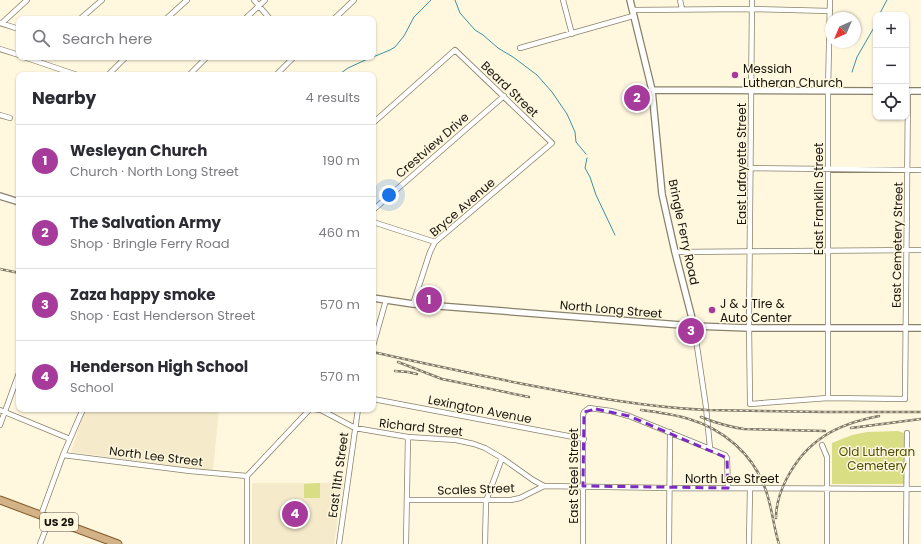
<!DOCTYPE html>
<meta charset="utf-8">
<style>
body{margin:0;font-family:Poppins,sans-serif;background:#f7f7f7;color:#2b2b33}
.controls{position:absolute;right:12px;top:12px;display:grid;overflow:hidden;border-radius:8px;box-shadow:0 1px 3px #0004}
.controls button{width:36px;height:36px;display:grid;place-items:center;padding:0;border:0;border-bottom:1px solid #e1e1e2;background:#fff;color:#2b2b33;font:20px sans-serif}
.compass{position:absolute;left:825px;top:12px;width:36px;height:36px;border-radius:50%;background:#fff;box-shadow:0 1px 3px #0004;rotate:224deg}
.you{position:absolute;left:389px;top:195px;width:14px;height:14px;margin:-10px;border:3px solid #fff;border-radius:50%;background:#1a73e8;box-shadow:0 0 0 6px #1a73e833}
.badge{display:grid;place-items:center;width:26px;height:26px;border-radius:50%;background:#a63b9c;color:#fff;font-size:13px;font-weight:700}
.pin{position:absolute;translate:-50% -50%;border:2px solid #fff;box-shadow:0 1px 4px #0006}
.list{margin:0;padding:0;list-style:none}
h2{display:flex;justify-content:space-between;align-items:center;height:52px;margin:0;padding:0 16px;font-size:17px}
h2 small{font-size:13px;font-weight:400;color:#7c7c81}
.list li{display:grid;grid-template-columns:26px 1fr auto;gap:12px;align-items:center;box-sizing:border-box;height:72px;padding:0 16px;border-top:1px solid #e1e1e2}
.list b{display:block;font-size:15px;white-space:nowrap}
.list p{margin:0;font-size:13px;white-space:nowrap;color:#7c7c81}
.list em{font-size:13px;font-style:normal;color:#7c7c81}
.icon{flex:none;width:22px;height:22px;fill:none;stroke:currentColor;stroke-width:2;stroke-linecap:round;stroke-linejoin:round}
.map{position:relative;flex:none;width:921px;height:544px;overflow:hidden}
.search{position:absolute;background:#fff;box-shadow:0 1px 3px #0004;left:16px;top:16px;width:360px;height:44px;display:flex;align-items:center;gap:10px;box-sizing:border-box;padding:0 14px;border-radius:8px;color:#7c7c81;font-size:15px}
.panel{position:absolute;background:#fff;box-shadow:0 1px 3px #0004;left:16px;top:72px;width:360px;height:340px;border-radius:8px}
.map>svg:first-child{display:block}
</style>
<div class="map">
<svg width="921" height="544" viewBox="0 0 921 544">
<rect width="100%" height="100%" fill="#fff7de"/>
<path fill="#f5ebcb" d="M85,409H219L213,471L71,452Z
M252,483H343L334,544H252Z"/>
<path fill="#d9dd84" d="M898,431L904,433V484H832V443L852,435L867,432Z
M320,483V498H304V484Z"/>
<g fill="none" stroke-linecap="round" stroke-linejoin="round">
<path stroke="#3994a3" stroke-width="1" d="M455,0L460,13L475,30L483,35L498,48L513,57L537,75L552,92L567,114L575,132L576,142L586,154
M879,15L887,0
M373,57L390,50L395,47L404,36L414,17L431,0
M852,72L857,57L876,24
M338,75L348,68L372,57
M587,158L585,168L590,177L596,195L615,235"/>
<defs>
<path id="minor" d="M254,0L270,19
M563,0L572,34
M680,0L682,9
M752,0L749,324L750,404L828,398L905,399L908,91
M632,10L752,9L830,11
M80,19L102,0
M166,19L187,0
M245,19L265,0
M334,19L354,0
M0,23L19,29
M2,23L27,0
M520,48L633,16
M0,49L19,55
M24,57L77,75
M108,75L126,57
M189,75L207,57
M276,75L294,57
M0,115L10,118
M373,123L455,50L552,143L435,242L430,252L413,304
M751,168L921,170
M373,210L504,96
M373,222L435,242
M675,252L921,250
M694,326L706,407L710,448
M373,346L386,300
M828,398V90L830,0
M373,399L584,439
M313,409L321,410L355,428L408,437L456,440L474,444L485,448L502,458L533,480L544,486L670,488L921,489
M0,410L70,439
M0,425L19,373
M822,445L827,457V544
M63,455L190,471L247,476
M407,500H511L520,498L544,486
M41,515L63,455L83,409
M40,544L50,518
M247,544V476L310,409
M339,544L358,409
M406,544L408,437
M485,544L486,501L502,458
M583,544V415L584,412L589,408L611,411L629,416L725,455L727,458L728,488
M669,544L670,432
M749,544L750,488
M906,544L907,433"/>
<path id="tertiary" d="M630,0L652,90L662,194L666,212L675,252L694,326
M652,90L876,91
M906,91H921
M0,196L19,202
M373,298L413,304L694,326L749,328H921"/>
<path id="primary" d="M0,500L118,544"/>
</defs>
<use href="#minor" stroke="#89816b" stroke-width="6"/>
<use href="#tertiary" stroke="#89816b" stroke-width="8"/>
<use href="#primary" stroke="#7f5927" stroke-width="9"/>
<use href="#minor" stroke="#fff" stroke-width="4.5"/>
<use href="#tertiary" stroke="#fff" stroke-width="5.5"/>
<use href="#primary" stroke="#d4b287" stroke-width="7"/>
<defs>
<path id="rail" d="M0,269L19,273
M373,352C421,363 470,373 518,383C581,395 643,407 707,410L824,412H921
M398,362L442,379L529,397
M395,371L408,372L417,374
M641,410C657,412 673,414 689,419C723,429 753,454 765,488C772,506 773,525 779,544
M701,417C716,423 729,427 744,429L825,431
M851,428L921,419
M776,518C776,504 780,492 786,480C806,440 837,424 879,416"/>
</defs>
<use href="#rail" stroke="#7f7969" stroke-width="2.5"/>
<use href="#rail" stroke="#fff7de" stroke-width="1" stroke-dasharray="3" stroke-linecap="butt"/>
</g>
<path fill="none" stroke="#7b2cbf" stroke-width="3" stroke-dasharray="8 5" stroke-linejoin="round" d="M596,409L629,416L727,458L728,488L583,486L584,412Z"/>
<g fill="#a63b9c" stroke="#fff7de" stroke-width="1.5">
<circle cx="735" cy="75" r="4"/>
<circle cx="712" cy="310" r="4"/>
</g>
<g text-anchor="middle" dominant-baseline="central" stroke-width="3" stroke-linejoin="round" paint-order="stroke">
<rect fill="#fff7de" stroke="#5c574a" stroke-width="1" x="40" y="513" width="38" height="18" rx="3"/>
<g font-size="11" font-weight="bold" fill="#16130a">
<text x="59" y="522">US 29</text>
</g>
<g font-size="12" fill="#16130a" stroke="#fff7de" text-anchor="start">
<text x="743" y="68">Messiah<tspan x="743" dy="14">Lutheran Church</tspan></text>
<text x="720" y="303">J &amp; J Tire &amp;<tspan x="720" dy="14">Auto Center</tspan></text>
</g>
<g font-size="12" fill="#16130a" stroke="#fff7de">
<text transform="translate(510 89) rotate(44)">Beard Street</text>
<text transform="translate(432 145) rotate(-41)">Crestview Drive</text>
<text transform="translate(741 164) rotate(-90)">East Lafayette Street</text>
<text transform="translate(818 199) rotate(-90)">East Franklin Street</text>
<text transform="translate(462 207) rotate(-41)">Bryce Avenue</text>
<text transform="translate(684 232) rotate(78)">Bringle Ferry Road</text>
<text transform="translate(897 245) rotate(-89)">East Cemetery Street</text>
<text transform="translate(611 309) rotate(5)">North Long Street</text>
<text transform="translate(480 409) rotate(11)">Lexington Avenue</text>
<text transform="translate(421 427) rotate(6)">Richard Street</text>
<text transform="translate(156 456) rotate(7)">North Lee Street</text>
<text transform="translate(338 475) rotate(-82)">East 11th Street</text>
<text transform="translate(573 476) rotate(-90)">East Steel Street</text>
<text x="732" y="478">North Lee Street</text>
<text transform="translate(476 489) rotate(-2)">Scales Street</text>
</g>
<g font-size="12" fill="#4c4d02" stroke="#fff7de">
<text x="877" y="451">Old Lutheran<tspan x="877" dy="14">Cemetery</tspan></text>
</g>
</g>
</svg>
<div class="controls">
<button>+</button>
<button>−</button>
<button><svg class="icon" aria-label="locate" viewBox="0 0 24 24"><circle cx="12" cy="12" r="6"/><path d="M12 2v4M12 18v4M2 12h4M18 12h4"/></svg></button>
</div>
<svg class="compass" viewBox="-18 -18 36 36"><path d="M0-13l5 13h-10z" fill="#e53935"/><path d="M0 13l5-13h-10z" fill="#7c7c81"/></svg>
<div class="you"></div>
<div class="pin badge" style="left:429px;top:300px">1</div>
<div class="pin badge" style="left:637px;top:98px">2</div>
<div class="pin badge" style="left:691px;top:331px">3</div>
<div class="pin badge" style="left:295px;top:514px">4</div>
<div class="search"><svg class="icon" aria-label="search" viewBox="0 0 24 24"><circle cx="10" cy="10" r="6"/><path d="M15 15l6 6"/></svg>Search here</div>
<section class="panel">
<h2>Nearby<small>4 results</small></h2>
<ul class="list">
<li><span class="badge">1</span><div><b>Wesleyan Church</b><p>Church · North Long Street</p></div><em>190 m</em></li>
<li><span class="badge">2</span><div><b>The Salvation Army</b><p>Shop · Bringle Ferry Road</p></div><em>460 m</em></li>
<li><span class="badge">3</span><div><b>Zaza happy smoke</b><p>Shop · East Henderson Street</p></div><em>570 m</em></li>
<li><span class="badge">4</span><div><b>Henderson High School</b><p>School</p></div><em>570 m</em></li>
</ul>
</section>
</div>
